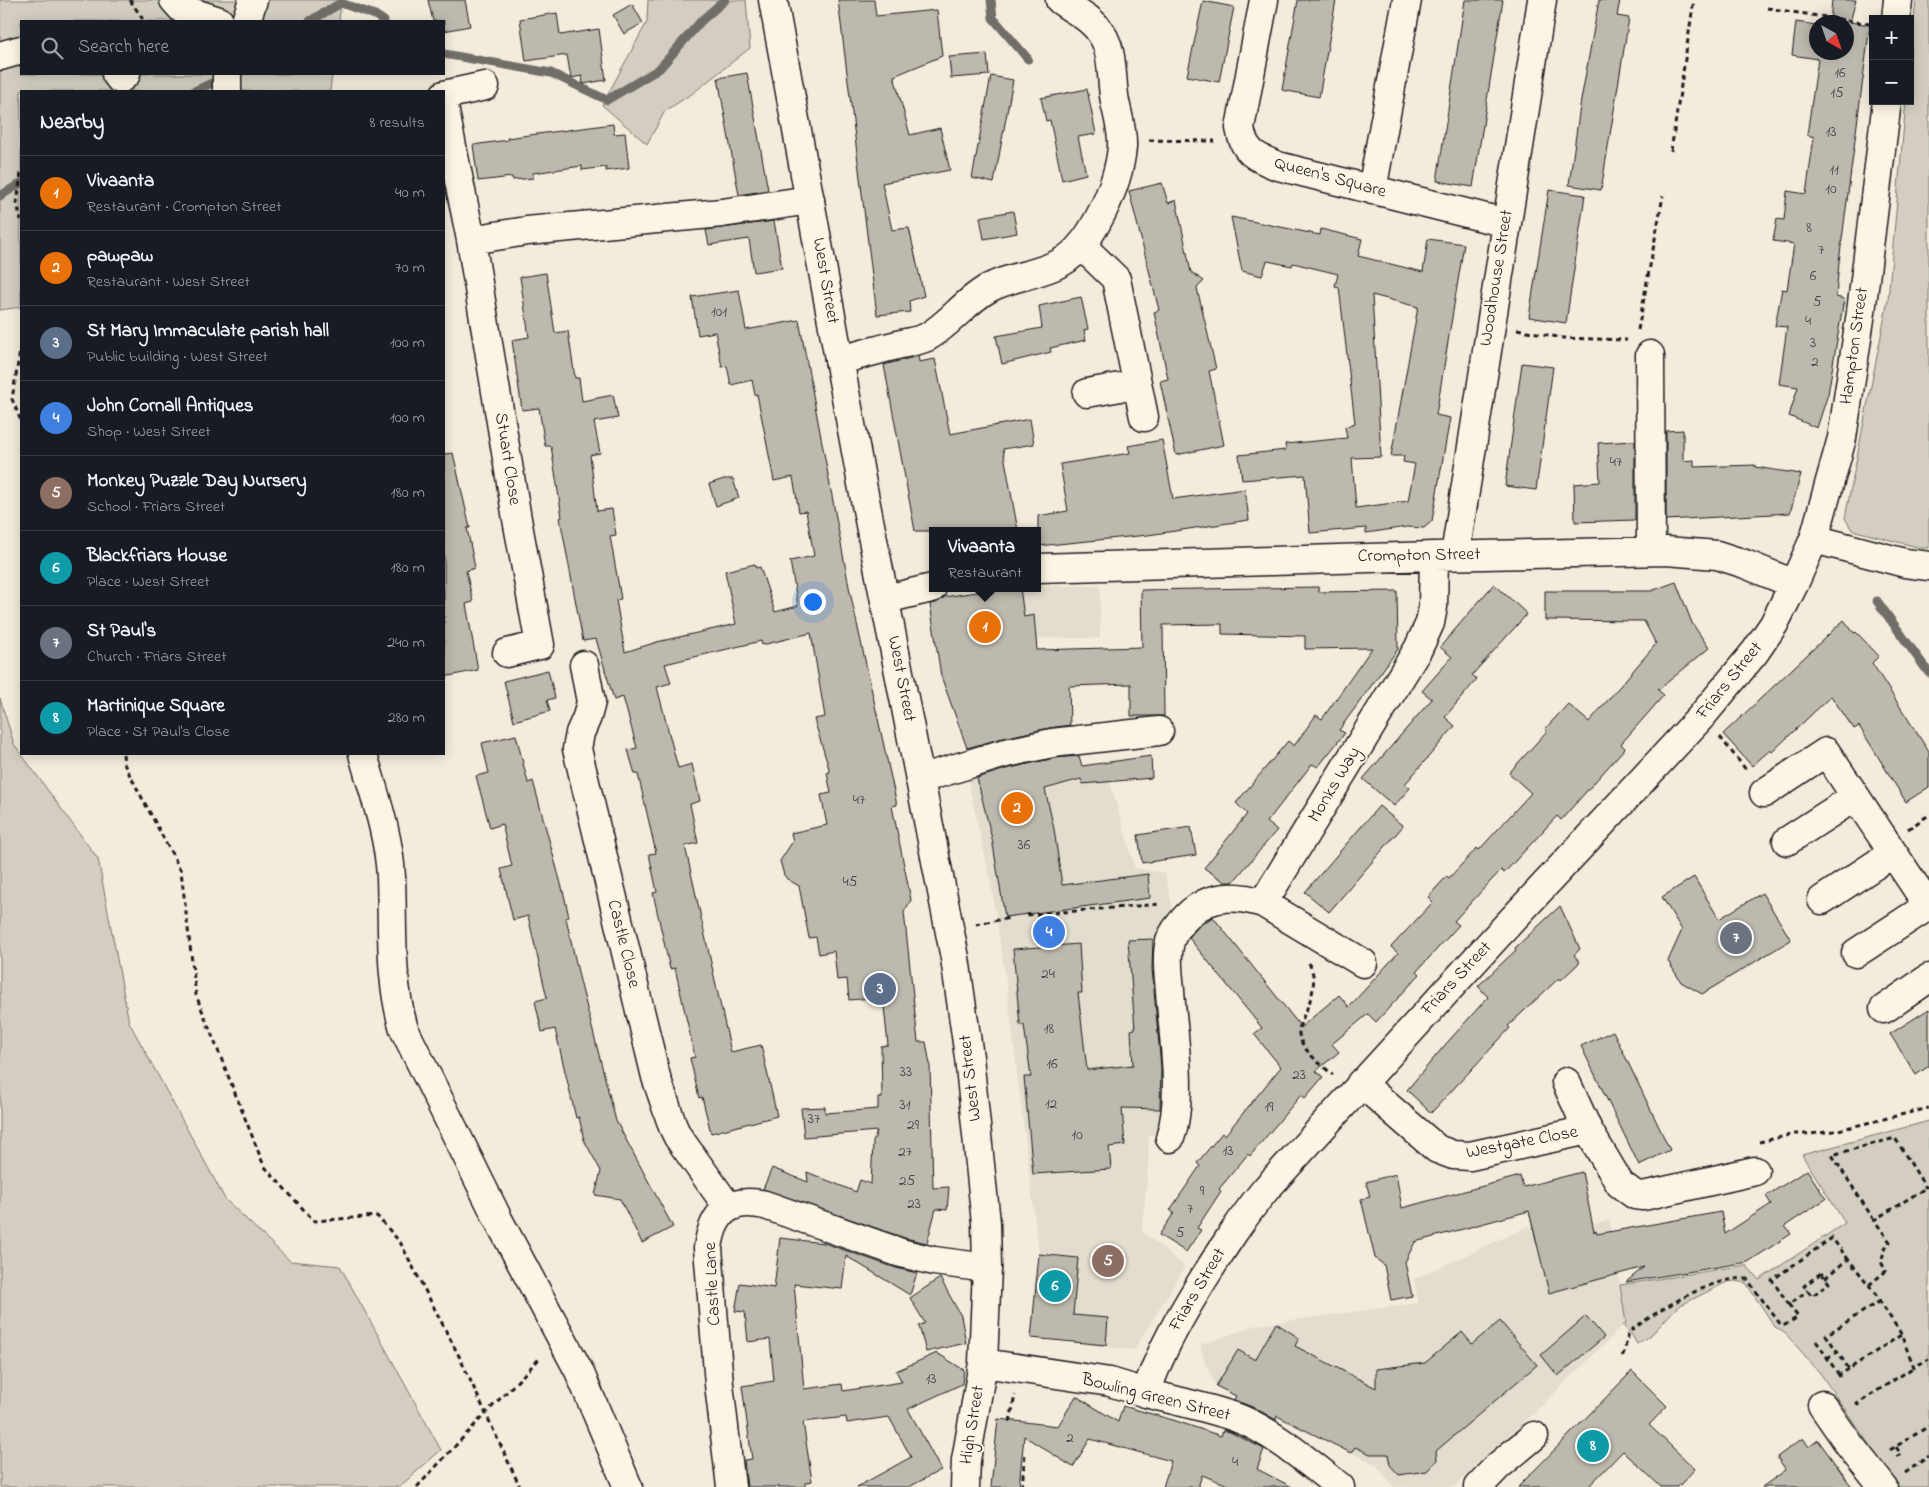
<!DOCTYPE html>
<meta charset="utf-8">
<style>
body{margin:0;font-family:"Indie Flower",sans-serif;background:#20242c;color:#f1f3f6}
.controls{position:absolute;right:15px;top:15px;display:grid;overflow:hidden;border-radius:0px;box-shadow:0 2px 12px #0003}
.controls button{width:45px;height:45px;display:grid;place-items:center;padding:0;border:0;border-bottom:1px solid #363941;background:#171b24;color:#f1f3f6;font:25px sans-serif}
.compass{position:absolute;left:1809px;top:15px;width:45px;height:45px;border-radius:50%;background:#171b24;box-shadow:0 2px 12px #0003;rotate:140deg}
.you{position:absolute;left:812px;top:601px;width:18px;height:18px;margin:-12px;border:4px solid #fff;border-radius:50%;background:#1a73e8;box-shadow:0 0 0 8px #1a73e833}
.badge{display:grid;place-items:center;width:32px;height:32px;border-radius:50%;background:#919294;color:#fff;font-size:16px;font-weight:700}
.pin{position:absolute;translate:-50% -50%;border:2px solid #fff;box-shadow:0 1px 5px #0006}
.popup{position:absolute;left:929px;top:527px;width:112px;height:65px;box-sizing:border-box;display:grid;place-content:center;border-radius:0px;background:#171b24;filter:drop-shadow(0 1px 4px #0005);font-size:16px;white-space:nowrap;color:#9ea1a6}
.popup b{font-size:19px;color:#f1f3f6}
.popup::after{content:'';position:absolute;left:50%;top:100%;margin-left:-10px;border:10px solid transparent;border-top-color:#171b24}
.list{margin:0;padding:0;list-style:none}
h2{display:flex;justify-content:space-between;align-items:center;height:65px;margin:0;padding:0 20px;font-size:21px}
h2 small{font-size:16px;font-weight:400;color:#9ea1a6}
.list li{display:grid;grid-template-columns:32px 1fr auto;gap:15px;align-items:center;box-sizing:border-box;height:75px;padding:0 20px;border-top:1px solid #363941}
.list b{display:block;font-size:19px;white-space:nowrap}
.list p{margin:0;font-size:16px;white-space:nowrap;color:#9ea1a6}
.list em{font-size:16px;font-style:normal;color:#9ea1a6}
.icon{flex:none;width:28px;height:28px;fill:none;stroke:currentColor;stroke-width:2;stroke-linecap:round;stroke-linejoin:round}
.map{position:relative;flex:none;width:1929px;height:1487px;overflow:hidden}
.search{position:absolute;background:#171b24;box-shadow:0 2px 12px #0003;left:20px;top:20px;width:425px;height:55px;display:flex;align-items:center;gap:12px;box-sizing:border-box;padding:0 18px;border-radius:0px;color:#9ea1a6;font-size:19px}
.panel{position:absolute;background:#171b24;box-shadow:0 2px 12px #0003;left:20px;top:90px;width:425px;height:665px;border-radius:0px}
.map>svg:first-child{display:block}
</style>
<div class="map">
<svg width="1929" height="1487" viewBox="0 0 1929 1487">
<rect width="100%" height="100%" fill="#f3ecdd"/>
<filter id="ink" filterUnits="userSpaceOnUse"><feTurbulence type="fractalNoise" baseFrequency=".02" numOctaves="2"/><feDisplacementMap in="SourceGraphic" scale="10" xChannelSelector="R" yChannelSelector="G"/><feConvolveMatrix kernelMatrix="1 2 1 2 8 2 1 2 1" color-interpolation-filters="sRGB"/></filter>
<g filter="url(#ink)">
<path fill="#e3ddcf" d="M1038,586H1100V638H1038L938,654L930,599L1002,588H1038Z
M1010,765L1018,796L1108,775L1135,868L1165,873L1180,944V1132L1149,1135L1148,1168L1142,1231L1185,1267L1134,1350L1031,1338L1039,1254L1006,980L990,879L967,776Z
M1610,1220L1626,1323L1523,1424L1485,1456L1455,1487H1394L1376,1465L1216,1386L1205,1363L1200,1345L1257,1325L1418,1303L1414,1279L1529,1226L1539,1241Z"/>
<path fill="#d3cec1" stroke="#78756e" d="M0,0H341L339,21H21V74H332L330,91H21V307L0,310Z
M648,0H746L750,48L693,93L665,111L647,144L602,105L647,22Z
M1916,0H1929V548H1921L1852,530L1845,518L1888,300L1906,101H1910V60Z
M0,698L14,744L98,859L129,1022L225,1199L290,1261L340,1266L441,1450L399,1487H0Z
M1929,1121V1487H1898L1820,1373L1786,1334L1775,1327L1746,1283L1735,1281L1727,1282L1677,1307L1653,1333L1637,1344L1632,1335L1623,1326L1626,1323L1620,1285L1746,1265L1759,1280L1845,1223L1802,1155Z"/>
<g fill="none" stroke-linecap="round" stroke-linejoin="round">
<path stroke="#716e68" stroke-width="9" d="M991,0L993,18L1028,59
M310,21L341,3L375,15L384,21
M444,54L551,73L607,100L659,69L702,20L725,0
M194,91L223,78
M0,196L21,183
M1877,601L1929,673"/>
</g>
<path fill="#beb9ae" stroke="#1c1c1c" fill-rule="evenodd" d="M428,0H465L470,26L444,31V21H433Z
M838,0H874L876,16L937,10L942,56L894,76L910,135L940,128L950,170L882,183L892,230L909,228L924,296L909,301L910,312L877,315Z
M1298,0H1336L1319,97L1282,90Z
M1465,0H1503L1473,187L1437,181Z
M1599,0H1620L1617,16L1629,18L1601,190L1569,185L1580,106Z
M1832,0H1856L1850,22L1870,25L1839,262L1836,297L1844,299L1828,394L1817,428L1789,416L1798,387L1779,384L1787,327L1775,326L1782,289L1787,290L1794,244L1773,241L1777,219L1784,220L1787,191L1806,194L1814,137L1807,135L1818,59L1792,55L1796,22L1816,25V52H1846V22H1830Z
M1203,1L1234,7L1219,82L1187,76Z
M632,4L643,23L624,34L613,15Z
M557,13L560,35L599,29L606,80L583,84L582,76L571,78L567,55L526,61L520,19Z
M987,54L989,75L951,78L949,57Z
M747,73L768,190L739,195L718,78Z
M991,76L1013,80L994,183L972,178Z
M1087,89L1096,134L1078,137L1086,174L1062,180L1050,120L1046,121L1041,98Z
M613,124L614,134L625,133L629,168L606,171V167L582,170V166L533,173V178L513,180L512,177L478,181L473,145L508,140L507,138Z
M1162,183L1168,203L1176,200L1191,272L1204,281L1197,288L1216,369L1209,371L1224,445L1176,455L1160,381L1168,379L1154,312L1159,310L1129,191Z
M1549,190L1585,195L1566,323L1529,317Z
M1013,211L1017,233L984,239L980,217Z
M1231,217L1320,235L1321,229L1362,239L1358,256L1423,272L1428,239L1464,244L1436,415L1450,418L1432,521L1424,528L1407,527L1366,533V528L1310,533L1305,475L1242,480L1239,455L1286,450L1285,444L1347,438L1345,427L1355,423L1339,287L1335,286L1338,274L1293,263L1292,266L1267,261L1262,276L1242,271ZM1372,295L1418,307L1391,456H1404L1403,462L1415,464L1408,501L1356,508L1352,458L1381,457Z
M774,221L782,268L754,272L749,239L709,245L706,230Z
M546,273L555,333L568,331L575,378H579L582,401L613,395L618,418L594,422L600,453L590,455L597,511L612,509L616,535L610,536L621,599L616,600L625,652L657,642L736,624L725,571L755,564L756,568L760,567L775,612L798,606L790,561L814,556L806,511L799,512L793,477L774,481L757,394L755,395L752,380L731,385L727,366L722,367L715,332L698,335L692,297L739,290L746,330L799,320L850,592L897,805L892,806L911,900L904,912L918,1042H926L930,1065L933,1188L949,1187L947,1210L936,1209L927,1243L905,1238L763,1189L772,1168L808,1182L807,1172L856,1192L860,1180L871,1184L873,1142L877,1131L804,1137L801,1108L825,1107V1113L878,1109V1098H882L881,1046L888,1045L883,997L849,1000L847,979L837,980L834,951L819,954L816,937L809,938L799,886L787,879L784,875L780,861L793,841L791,833L827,825L821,795L831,793L827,773L830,772L814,719L825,717L811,633L762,645L761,641L665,664L671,683L657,687L678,768L692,764L700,801L690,804L698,843L685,846L731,1052L761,1045L777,1116L711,1133L702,1097L699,1098L690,1058L695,1057L675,968L670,969L653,893L657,892L649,854L656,853L638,774H635L628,750L637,748L623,697L614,700L596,639L583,641L560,518L562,517L551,446H545L539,408L522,410L512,340L529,337L520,277Z
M1081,297L1088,329L1084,330L1086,340L1050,348L1051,352L1002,364L996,336L1042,328L1039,306Z
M918,356L919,362L935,359L950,434L1030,419L1034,444L1003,449L1018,531H915L884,365Z
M1522,363L1553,367L1536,490L1505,486Z
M1683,430V461L1694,460V467L1755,465V467L1801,474L1790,513L1666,520V431Z
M1162,440L1173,499L1245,489L1249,520L1148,535L1038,546V516L1068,511L1060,464L1130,453L1128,446Z
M1635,441V520L1575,522L1574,484L1600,482L1598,443Z
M453,453L470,528H467L475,568L466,571L473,602L466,604L478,670L444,677V454Z
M724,479H733L739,498L716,506L709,484Z
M1676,582L1692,623L1709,648L1658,690L1664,695L1621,744L1625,748L1561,820L1557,816L1504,873L1501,870L1454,921L1459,925L1417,971L1420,974L1376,1022L1368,1014L1332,1044L1339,1052L1316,1071L1323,1077L1305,1098L1301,1095L1250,1156L1248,1154L1219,1189L1221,1191L1197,1228L1201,1230L1186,1252L1159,1235L1174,1213L1170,1210L1200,1166L1197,1163L1222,1133L1225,1135L1281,1067L1254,1034L1262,1028L1189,938L1191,935L1200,925L1213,917L1301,1027L1339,995L1349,1007L1398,953L1391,947L1433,902L1428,897L1447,876L1449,878L1477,848L1479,850L1531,793L1509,773L1547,731L1545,729L1568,704L1589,722L1656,644L1644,621L1545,620V591H1651Z
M1494,584L1527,614L1472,675L1477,679L1445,717L1455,726L1405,784L1410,788L1394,806L1363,779L1432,699L1422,691L1452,657L1440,647Z
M1318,587L1319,592L1397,591L1398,649L1339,730L1345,733L1318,767L1312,764L1267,822L1277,830L1233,882H1225L1204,868L1247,814L1236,803L1288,741L1294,746L1316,715L1322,719L1372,648L1305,649V636L1222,634V624L1163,625L1164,716H1131V684L1069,686L1070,725L1049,728L999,739L967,748L941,676L930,604L936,603L944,597L1002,588H1020L1024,617L1034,615L1037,650L1142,647L1141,590Z
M1844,620L1854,633L1856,632L1879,656L1872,663L1929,752V787L1906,802L1859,726L1854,729L1831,696L1772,752L1770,750L1752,766L1723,734Z
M548,670L555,698L547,700L550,711L514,721L504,681Z
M516,735L528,783L533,781L564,895L569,917L566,918L580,981L616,1121L673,1227L642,1243L620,1199L595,1195L601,1171L584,1140L579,1117L576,1118L555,1029L542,1032L535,1001L547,998L528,916L513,920L501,869L512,866L502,824L490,828L476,776L489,773L482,743Z
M1079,756L1082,766L1151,756L1152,778L1082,784L1081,779L1045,789L1054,829L1062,885L1148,874L1150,898L1005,917L992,839L977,778L1006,769L1055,758Z
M1379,806L1403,826L1329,912L1305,892Z
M1191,827L1196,855L1142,863L1138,835Z
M1694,877L1719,919L1762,893L1791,940L1702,994L1681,982L1668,961L1682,930L1662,897Z
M1560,906L1580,949L1574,955L1580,962L1561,980L1559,978L1508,1026L1510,1028L1431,1113L1407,1090L1445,1045L1488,997L1478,986L1516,950L1515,948Z
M1153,939L1152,969L1161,1067L1160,1109L1122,1108L1125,1145L1109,1147L1111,1169L1033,1174L1024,1077H1031L1024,1025H1020L1013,949L1079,944L1082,993H1078L1087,1070L1133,1065L1131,1030L1135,1029L1128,940Z
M1929,1009V1066L1916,1075L1890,1034Z
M1613,1031L1670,1150L1639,1165L1581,1046Z
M1807,1170L1826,1199L1785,1226L1791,1234L1748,1262L1626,1282L1644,1267L1549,1293L1529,1211L1415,1242L1405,1262L1412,1296L1391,1300L1384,1265L1375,1258L1361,1199L1370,1197L1366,1182L1396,1174L1402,1208L1520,1176L1523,1187L1582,1172L1594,1232L1596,1231L1597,1234L1721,1212L1725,1234L1771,1204L1766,1196Z
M780,1238L824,1243L896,1268L917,1273L910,1295L846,1256L842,1289L794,1284L804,1389L842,1384L843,1391L902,1382L896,1371L937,1353L964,1370L962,1384L908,1409L941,1470L909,1487H857L911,1457L889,1417L847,1423L846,1417L803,1422L812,1481L805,1483V1487H747L744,1460L752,1459L742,1386L774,1381L770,1339L748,1342L745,1312L735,1311L740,1283L774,1288Z
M1039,1254L1078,1258L1073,1315L1108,1318L1106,1345L1031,1338Z
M940,1278L961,1316L966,1343L926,1352L919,1326L925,1323L910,1298Z
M1586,1316L1604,1337L1558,1376L1541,1355Z
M1500,1321L1537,1365L1436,1451L1437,1460L1427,1471L1399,1475L1390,1465L1388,1454H1370L1355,1447L1351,1453L1277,1416L1276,1420L1255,1408L1234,1400L1236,1396L1216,1386L1238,1350L1255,1360L1276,1323L1299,1338L1295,1346L1376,1388V1369L1425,1363L1462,1332L1472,1344Z
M1632,1371L1667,1406L1649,1425L1695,1469L1678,1487H1661L1623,1451L1588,1487H1518Z
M1076,1396L1118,1422L1123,1406L1173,1420L1221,1436L1223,1430L1230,1432L1264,1449L1257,1469L1292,1487H1233L1202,1475L1198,1487H1163L1171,1461L1090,1439L1073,1467L1024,1436L1019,1487H991L998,1419L1058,1426Z
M1803,1438L1809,1447L1818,1440L1852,1487H1762L1786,1470L1777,1457Z"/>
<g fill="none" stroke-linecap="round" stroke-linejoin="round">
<defs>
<path id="minor" d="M174,0L182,9L219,21
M1264,0L1240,128C1244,153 1256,157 1278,166L1506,223
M246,21L253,0
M0,56L21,50
M116,74L120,79L126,74
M227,91V74
M444,95L485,86
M444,107L471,240L517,519L540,645L507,653
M1372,190L1407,0
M471,240L527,231L722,213L810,200
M1082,246L1116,279L1144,417
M1650,355L1651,551
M839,360C860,355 881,349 901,344C909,342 919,341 927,337C950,324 965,301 989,288C1011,276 1038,275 1060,263C1093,246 1119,182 1122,147C1123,132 1118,116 1115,102C1109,69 1117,42 1088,19C1079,12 1069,7 1060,0
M1087,393L1137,384
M1814,539L1905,563L1929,566
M1455,555L1542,0
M1038,568L1434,556L1666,551L1717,555L1745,564L1794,584
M886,599L932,588
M584,665L591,702L587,717L580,733L577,749L656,1077L673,1127L678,1137L728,1207
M363,754C374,794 389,835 391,877C393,929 389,979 404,1029L499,1221L579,1371L628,1487
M920,779L1002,754L1052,743L1159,731
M1764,793L1826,752L1929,907
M1787,841L1855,797
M1822,900L1893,853
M1856,953L1928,906
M1363,963L1263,903L1418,649L1430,623L1433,607L1434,556
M1884,1009L1929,978
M1566,1082L1588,1130L1620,1184L1635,1195L1643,1196L1755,1171
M1361,1083L1437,1149L1453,1155L1470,1156L1588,1130
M1170,1138C1184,1098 1173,1035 1170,991C1169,977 1166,960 1169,946C1170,937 1175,930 1181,923C1203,895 1231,893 1263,903
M1146,1393C1176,1401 1206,1407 1235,1417C1271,1430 1310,1463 1340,1487
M1822,1405L1849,1444L1883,1487
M731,1487L719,1384L708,1248C713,1212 730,1197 765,1205L901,1253L934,1261L987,1268
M1478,1487L1498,1466L1534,1436"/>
<path id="major" d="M773,0L862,484L955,958L969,1057L986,1223L987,1268L983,1363L966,1460L965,1487
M1896,19L1898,0
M983,1363L1110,1382L1146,1393C1160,1351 1181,1315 1204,1278C1223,1248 1242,1218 1265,1190L1497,936L1701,717L1755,652L1774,624L1794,584L1814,539L1842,438L1861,312L1887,101"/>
</defs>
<use href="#minor" stroke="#1c1c1c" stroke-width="31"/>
<use href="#major" stroke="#1c1c1c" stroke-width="31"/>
<path stroke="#1c1c1c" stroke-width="3" stroke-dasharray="5 4" stroke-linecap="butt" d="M130,0L144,21
M1767,8L1870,24
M1149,140L1215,141
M1671,151L1694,0
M21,173L17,203L21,220
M1517,329L1563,338L1627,340
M1638,330L1663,196
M21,345L12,399L21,421
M1720,737L1747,771
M123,754L124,764L181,871L196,995L264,1166L314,1221L377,1216L400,1242L459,1356L520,1487
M1908,829L1929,815
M1027,915L1161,904
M976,924L1010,918
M1309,963C1318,981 1312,998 1304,1015C1302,1021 1298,1027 1299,1034C1301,1050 1322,1065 1333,1075
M1759,1142L1795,1134H1810L1834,1131L1929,1108
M1874,1220L1832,1155L1895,1138L1926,1188
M1821,1273L1829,1283L1812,1296L1804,1286Z
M1825,1278L1848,1259L1869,1285L1886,1271L1881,1262L1885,1248L1890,1242L1874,1220L1929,1186
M1869,1285L1900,1332L1914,1367L1929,1359
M1880,1301L1826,1335L1849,1369L1901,1335
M1789,1305L1772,1280L1832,1238L1848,1259
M1816,1341L1839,1375
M1622,1356C1628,1347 1623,1339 1633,1329C1659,1310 1716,1274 1747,1279L1781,1325H1785L1798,1317L1789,1305L1808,1290
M1827,1358L1838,1352
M1840,1377L1839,1375L1849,1369
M1859,1406L1857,1404L1914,1367
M1010,1422L1015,1395
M1896,1447L1901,1454L1896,1457
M1890,1450L1929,1426
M1905,1473L1929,1456
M417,1487L485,1414L541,1357
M1022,1487L1025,1454H1022"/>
<use href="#minor" stroke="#fcf5e5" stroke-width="28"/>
<use href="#major" stroke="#fcf5e5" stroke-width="28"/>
</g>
</g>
<g text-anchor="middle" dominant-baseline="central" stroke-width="4" stroke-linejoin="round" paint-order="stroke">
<g font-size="15" fill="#444340">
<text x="1840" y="73">16</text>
<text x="1837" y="93">15</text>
<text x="1831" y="132">13</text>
<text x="1834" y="170">11</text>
<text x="1831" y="189">10</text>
<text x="1809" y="228">8</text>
<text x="1821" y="250">7</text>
<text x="1813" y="276">6</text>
<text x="1817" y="302">5</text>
<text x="719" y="312">101</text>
<text x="1808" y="321">4</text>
<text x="1813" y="343">3</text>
<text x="1815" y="362">2</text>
<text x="1616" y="462">47</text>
<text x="859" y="800">47</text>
<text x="1024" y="845">36</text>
<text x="850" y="882">45</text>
<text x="1048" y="974">24</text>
<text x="1049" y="1029">18</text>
<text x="1052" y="1064">16</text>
<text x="906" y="1072">33</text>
<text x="1299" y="1075">23</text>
<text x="1051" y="1104">12</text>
<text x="905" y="1105">31</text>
<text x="1269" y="1107">19</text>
<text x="814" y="1119">37</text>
<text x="913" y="1125">29</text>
<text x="1077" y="1135">10</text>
<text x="1228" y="1151">13</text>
<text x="905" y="1152">27</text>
<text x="907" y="1181">25</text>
<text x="1202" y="1191">9</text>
<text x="914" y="1204">23</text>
<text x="1190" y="1209">7</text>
<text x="1180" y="1233">5</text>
<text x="931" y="1379">13</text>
<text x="1070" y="1438">2</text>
<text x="1235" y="1462">4</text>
</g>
<g font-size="18" fill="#1c1c1c" stroke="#fcf5e5">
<text transform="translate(1330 178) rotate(15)">Queen's Square</text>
<text transform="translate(1497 278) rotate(-81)">Woodhouse Street</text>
<text transform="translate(825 281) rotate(80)">West Street</text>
<text transform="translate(1855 346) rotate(-82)">Hampton Street</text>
<text transform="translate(507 459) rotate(81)">Stuart Close</text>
<text transform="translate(1419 556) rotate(-1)">Crompton Street</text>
<text transform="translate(901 679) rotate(79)">West Street</text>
<text transform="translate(1730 681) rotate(-51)">Friars Street</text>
<text transform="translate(1335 785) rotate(-59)">Monks Way</text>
<text transform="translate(623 944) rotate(76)">Castle Close</text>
<text transform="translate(1457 979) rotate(-47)">Friars Street</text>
<text transform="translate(971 1078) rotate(-97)">West Street</text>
<text transform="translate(1522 1143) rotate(-11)">Westgate Close</text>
<text transform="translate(713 1284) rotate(-93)">Castle Lane</text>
<text transform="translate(1198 1290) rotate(-59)">Friars Street</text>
<text transform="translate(1156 1398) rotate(14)">Bowling Green Street</text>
<text transform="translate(973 1425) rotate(-81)">High Street</text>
</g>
</g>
</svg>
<div class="controls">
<button>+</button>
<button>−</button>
</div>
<svg class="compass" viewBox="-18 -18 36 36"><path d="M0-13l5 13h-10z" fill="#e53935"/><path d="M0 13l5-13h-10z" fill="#9ea1a6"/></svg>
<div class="you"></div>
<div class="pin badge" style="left:985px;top:627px;background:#e8710a">1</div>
<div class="popup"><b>Vivaanta</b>Restaurant</div>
<div class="pin badge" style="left:1017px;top:808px;background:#e8710a">2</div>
<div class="pin badge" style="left:880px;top:989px;background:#5c6f8a">3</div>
<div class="pin badge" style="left:1049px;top:932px;background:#3f7fe0">4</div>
<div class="pin badge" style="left:1108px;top:1261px;background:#8d6e63">5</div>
<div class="pin badge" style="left:1055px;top:1286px;background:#0f9aa8">6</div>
<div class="pin badge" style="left:1736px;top:938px;background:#6b7280">7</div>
<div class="pin badge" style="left:1593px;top:1446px;background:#0f9aa8">8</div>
<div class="search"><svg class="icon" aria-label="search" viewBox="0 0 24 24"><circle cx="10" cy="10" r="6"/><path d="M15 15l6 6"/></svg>Search here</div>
<section class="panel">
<h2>Nearby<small>8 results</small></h2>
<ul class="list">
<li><span class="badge" style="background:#e8710a">1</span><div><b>Vivaanta</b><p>Restaurant · Crompton Street</p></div><em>40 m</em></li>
<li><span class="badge" style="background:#e8710a">2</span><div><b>pawpaw</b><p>Restaurant · West Street</p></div><em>70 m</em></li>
<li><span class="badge" style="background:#5c6f8a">3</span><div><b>St Mary Immaculate parish hall</b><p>Public building · West Street</p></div><em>100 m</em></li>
<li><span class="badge" style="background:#3f7fe0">4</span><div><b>John Cornall Antiques</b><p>Shop · West Street</p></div><em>100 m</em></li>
<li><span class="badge" style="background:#8d6e63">5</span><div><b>Monkey Puzzle Day Nursery</b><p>School · Friars Street</p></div><em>180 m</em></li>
<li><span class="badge" style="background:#0f9aa8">6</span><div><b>Blackfriars House</b><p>Place · West Street</p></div><em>180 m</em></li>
<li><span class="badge" style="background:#6b7280">7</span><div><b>St Paul's</b><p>Church · Friars Street</p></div><em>240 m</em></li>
<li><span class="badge" style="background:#0f9aa8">8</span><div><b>Martinique Square</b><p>Place · St Paul's Close</p></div><em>280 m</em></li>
</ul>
</section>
</div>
